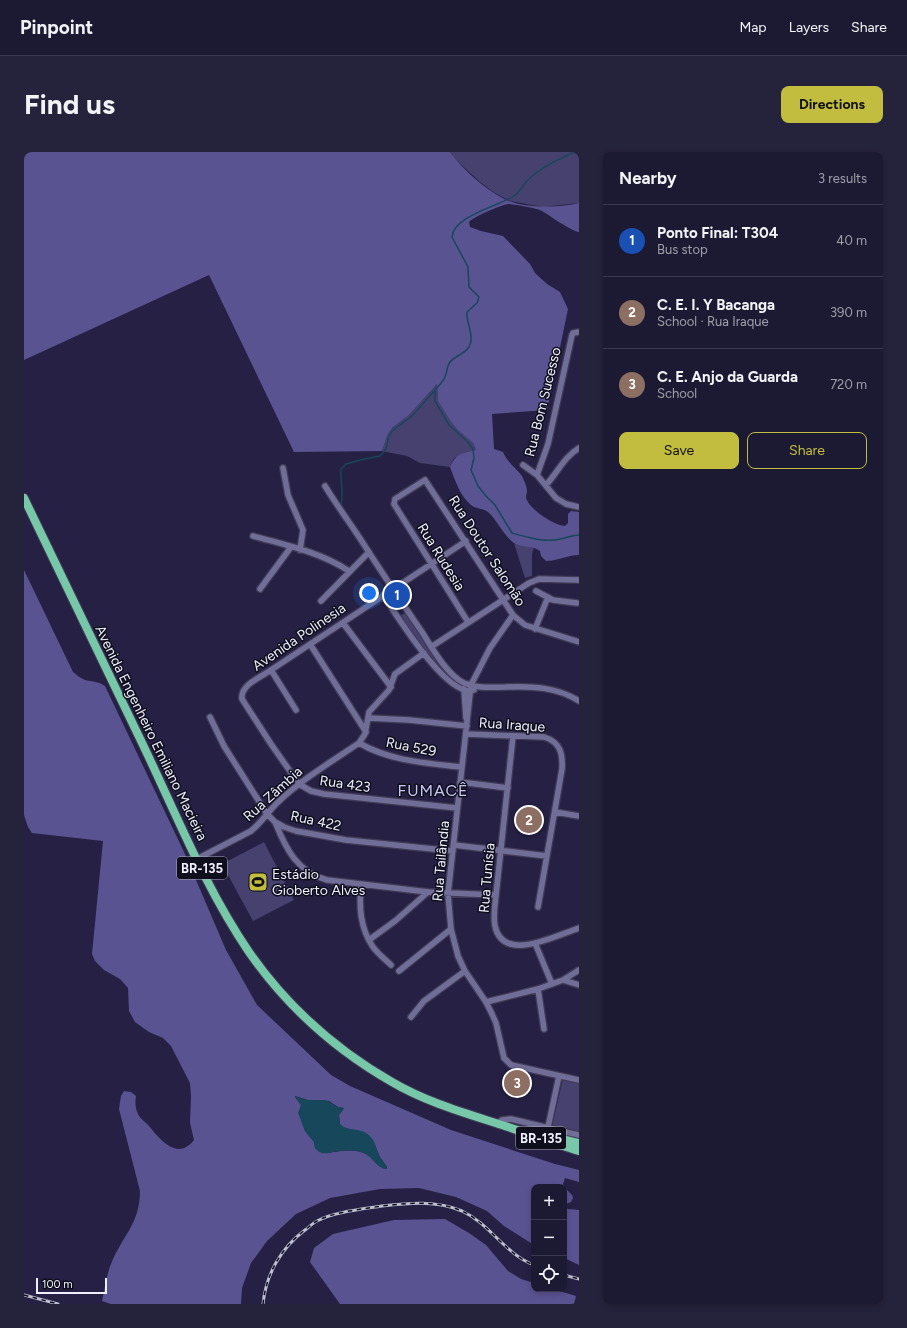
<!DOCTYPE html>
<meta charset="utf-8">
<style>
body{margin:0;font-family:Figtree,sans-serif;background:#25223b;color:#f1f3f6}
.controls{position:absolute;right:12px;bottom:12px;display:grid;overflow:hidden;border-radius:8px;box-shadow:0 2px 6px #0003}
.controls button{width:36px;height:36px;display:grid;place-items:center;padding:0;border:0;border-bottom:1px solid #3a384e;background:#1c1933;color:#f1f3f6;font:20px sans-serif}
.scale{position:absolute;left:12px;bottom:10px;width:71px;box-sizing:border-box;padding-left:4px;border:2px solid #eeeefc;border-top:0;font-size:11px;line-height:14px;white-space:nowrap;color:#eeeefc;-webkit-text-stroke:3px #0f0e1d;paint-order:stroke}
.you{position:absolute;left:345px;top:441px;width:14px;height:14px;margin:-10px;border:3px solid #fff;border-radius:50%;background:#1a73e8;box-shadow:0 0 0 6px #1a73e833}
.badge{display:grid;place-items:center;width:26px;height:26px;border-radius:50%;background:#c2bd3f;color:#fff;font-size:13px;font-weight:700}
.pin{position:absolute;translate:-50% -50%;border:2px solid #fff;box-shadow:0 1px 4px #0006}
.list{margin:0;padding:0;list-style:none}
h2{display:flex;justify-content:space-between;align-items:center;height:52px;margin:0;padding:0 16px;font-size:17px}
h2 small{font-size:13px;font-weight:400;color:#a0a0ac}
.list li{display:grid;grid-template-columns:26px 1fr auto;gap:12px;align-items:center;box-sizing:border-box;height:72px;padding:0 16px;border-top:1px solid #3a384e}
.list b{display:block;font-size:15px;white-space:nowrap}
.list p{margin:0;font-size:13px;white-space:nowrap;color:#a0a0ac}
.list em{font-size:13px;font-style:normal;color:#a0a0ac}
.actions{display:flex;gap:8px;padding:12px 16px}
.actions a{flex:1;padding:9px 0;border:1px solid #c2bd3f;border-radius:8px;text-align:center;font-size:14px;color:#c2bd3f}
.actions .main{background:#c2bd3f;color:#111}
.icon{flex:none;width:22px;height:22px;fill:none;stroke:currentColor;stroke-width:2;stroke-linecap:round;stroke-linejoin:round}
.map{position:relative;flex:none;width:555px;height:1152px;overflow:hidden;border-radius:8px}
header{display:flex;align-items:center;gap:24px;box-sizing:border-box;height:56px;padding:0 20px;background:#1c1933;border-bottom:1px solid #3a384e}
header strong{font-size:19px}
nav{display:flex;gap:22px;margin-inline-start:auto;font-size:14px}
.intro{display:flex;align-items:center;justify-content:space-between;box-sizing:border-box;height:96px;padding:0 24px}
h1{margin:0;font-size:28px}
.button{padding:10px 18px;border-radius:8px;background:#c2bd3f;color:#111;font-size:14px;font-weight:700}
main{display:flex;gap:24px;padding:0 24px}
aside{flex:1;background:#1c1933;border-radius:8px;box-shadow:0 2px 6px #0003}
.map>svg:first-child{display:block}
</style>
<header>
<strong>Pinpoint</strong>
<nav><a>Map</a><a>Layers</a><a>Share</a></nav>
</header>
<div class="intro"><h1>Find us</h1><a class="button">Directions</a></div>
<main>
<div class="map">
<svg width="555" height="1152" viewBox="0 0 555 1152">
<rect width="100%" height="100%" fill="#262144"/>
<path fill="#46416f" d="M426,0H555V51L519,55L486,49L471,41L456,30L431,7Z
M413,232L414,249L425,267L434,277L449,291L452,298L430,306L426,315L396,311L383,304L358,299L364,282L369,275L385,263Z
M490,391L510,395L508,402V424L501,426Z
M381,461L415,509L437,532L436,534L416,519L401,499L376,464Z
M240,690L270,748L229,769L198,712Z
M539,927L555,930V980L528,974Z"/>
<path fill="#5a5392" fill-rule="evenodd" d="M0,0H426C439,18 464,40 485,49C502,56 537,56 555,51V80C547,79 525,63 518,59C513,56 489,52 484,52C475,54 451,64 445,70L446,75L457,79L479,84L506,112L511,121L523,132L536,140L544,157L523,258L468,262L470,297L479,300C483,310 492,316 498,324C500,328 503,335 503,339C503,341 502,343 502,345C503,356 531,374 541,374L544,371V362L547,359L555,360V403C543,403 534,409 522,409L517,404L516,399C509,393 498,396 490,391C480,384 473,368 464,360C459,356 451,357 447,353C436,344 431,328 426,315C433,300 438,302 452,298L449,291L433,277L425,267L414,249L413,232L385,263L369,275L364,282L358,299L270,300L185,123L0,208Z
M0,418L49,520C53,523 56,526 61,528C69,530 74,529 81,534L160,700L202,798L233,853L307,923L326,934L427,978L531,1012L555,1018V1030L541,1026L539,1032L540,1035H510V1093L480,1074L463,1059L432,1045L395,1036L356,1037L306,1046L272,1062L243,1089L227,1111L218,1136L217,1152H87L78,1149C81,1137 82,1124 87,1112C98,1084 116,1072 116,1039L95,957L97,944L100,939L107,940L112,944C111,950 111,956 114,962C116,967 122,970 125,974C136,988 154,1009 170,988L166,971L167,945L166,931L147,894L139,886L125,880L111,870L105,859L104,836L96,827L80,818L71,809L68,802L79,689L8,681L4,675L0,663ZM271,944L284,948L305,949L314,955L320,956L315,963L316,972L320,976L339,980L348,987L356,1005L363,1015L362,1017C353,1014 349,1006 342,1002C328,995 313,1001 298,1001L291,996L290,990L281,979L275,961L277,953L271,945Z
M540,1035L548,1043L549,1046L547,1050L542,1052V1055L544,1057L555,1058V1113L540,1106Z
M421,1067L445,1081L462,1093L484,1119L497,1127L510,1131V1137H529L552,1144L550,1152H316L286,1110L290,1096L309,1082L370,1068Z"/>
<path fill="#17475a" d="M271,944L284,948H302L314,955L320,956L315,963L316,972C324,981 340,973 349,988C352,993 353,998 355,1003C357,1008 362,1012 363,1017C353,1017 348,1004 340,1001C332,998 322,998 314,999C307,1000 302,1003 295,1000L291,996L290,990L281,979L274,961L277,953Z"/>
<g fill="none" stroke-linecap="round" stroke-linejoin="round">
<path stroke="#17475a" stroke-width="1.5" d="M551,0C534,7 517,15 504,28C499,32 495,41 490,44C475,54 429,64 428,85L444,115L445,135L455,145L453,151L443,160C442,170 448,178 447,188C446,201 433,202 426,210C423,214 423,220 421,225C419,230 414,234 411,238V249L425,273L443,289L449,297L450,306L447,318L454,334L462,344L471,353L488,381C502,385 522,391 536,387C543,386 548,383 555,383
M317,353C320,341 316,329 317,317L322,312L340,307L356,304L360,300L363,294L364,286L368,279L388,264L411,238"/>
<defs>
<path id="minor" d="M499,313L513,323L532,346L542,352L555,355
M259,316L264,343L279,378L276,398
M513,323L524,292L548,183L549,181L555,180
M522,333C534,320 540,305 555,296
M301,334C315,357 332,379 346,402C363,428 380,454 398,480C408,496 423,523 440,531C454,537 468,535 482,535C508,534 533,535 555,549
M229,384C262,393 296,400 325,419
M236,437L267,395
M512,439L529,448L553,451
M359,443C372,462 424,548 450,538
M297,449L345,400
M489,463L466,496L447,533L424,742L427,777L434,804L441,819L462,850L468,862L472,871L480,906L487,913L555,928
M444,470L370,352L371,347L401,328L489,463L501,473L555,490
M319,471L367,535
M511,477L524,445
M286,492L342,580
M407,495L505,431L515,427L555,428
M247,518L272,558
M440,537L442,566
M186,565L200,594L243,662L251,670L260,675L272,679L322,688L429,699
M344,566L385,568L443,574
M442,582L520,585C536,590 539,601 538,617L514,755
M489,584L472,743C471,753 469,764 471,774C479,812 533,783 555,776
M335,591C366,609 402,611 437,615
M436,630L484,636
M433,656L300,642L287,639L275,632L247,592L218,547C216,533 237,525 247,518L442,389
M531,660L555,664
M251,670C262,697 273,720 303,728L404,740L472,743
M430,693L523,704
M173,707L227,679C237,671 244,660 253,651C277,628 307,610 335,591L341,582L345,560L365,538L371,522L400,501
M337,733C335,755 336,776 349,795C354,802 361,807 367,813
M345,788L371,769L404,740
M511,791L528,832
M375,819L427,777
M539,828L555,833
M514,837L520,877
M462,850L514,837L539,828L555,818
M387,865L400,849L441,819
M473,972L478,968L487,967L555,983
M524,975L535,924"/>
<path id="highway" d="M0,346C40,429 80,512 120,595C153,664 182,737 225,800C262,853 312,898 368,930C402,950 441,961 478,973C503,981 529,991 555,999
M525,984L555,991"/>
</defs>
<use href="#minor" stroke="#413b57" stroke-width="8"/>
<use href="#highway" stroke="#413b57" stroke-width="10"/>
<use href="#minor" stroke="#706d96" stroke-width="5.5"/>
<use href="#highway" stroke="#76c8a8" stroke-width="8"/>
<defs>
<path id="rail" d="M540,1123L555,1127
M0,1143L34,1152
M239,1152C242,1122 257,1096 281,1078C285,1075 289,1071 293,1069C309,1060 339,1057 358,1054C385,1051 412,1048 438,1059C466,1072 481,1102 510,1113"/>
</defs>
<use href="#rail" stroke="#bfbed1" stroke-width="3"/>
<use href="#rail" stroke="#0f0e1d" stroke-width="1.5" stroke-dasharray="4.5" stroke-linecap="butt"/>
</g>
<defs>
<symbol id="stadium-square" viewBox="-11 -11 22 22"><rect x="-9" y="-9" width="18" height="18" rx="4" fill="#c2bd3f" stroke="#0f0e1d"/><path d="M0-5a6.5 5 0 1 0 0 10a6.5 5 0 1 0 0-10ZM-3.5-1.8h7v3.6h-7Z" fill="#111"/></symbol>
</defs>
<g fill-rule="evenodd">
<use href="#stadium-square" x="223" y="719" width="22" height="22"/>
</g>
<g text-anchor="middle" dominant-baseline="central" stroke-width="3" stroke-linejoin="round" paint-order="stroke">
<g fill="#0f0e1d" stroke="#ababb9" stroke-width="1">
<rect x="153" y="705" width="50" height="22" rx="3"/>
<rect x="492" y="975" width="50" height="22" rx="3"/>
</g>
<g font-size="13" font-weight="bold" fill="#eeeefc">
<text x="178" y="716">BR-135</text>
<text x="517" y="986">BR-135</text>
</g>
<g font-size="14" fill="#eeeefc" stroke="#0f0e1d">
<text transform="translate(519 250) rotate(-76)">Rua Bom Sucesso</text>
<text transform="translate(463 399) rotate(57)">Rua Doutor Salomão</text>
<text transform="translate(417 405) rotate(58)">Rua Rudesia</text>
<text transform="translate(275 485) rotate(-34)">Avenida Polinesia</text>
<text transform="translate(488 573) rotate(4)">Rua Iraque</text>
<text transform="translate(127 581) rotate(64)">Avenida Engenheiro Emiliano Macieira</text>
<text transform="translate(387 595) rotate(11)">Rua 529</text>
<text transform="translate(321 632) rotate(8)">Rua 423</text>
<text transform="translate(249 642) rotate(-42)">Rua Zâmbia</text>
<text transform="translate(292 669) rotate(12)">Rua 422</text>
<text transform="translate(417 709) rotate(-85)">Rua Tailândia</text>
<text transform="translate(463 726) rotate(-85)">Rua Tunísia</text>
</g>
<g font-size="14" fill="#eeeefc" stroke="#0f0e1d" text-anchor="start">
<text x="248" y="722">Estádio<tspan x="248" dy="16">Gioberto Alves</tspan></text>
</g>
<g font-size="16" letter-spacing="1" fill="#c9c7f4" stroke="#0f0e1d">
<text x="409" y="638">FUMACÊ</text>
</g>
</g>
</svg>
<div class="controls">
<button>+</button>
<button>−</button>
<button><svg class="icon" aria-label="locate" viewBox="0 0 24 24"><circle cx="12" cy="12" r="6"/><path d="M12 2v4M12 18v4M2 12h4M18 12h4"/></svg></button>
</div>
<div class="scale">100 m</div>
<div class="you"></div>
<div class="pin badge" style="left:373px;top:443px;background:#1a4fb4">1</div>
<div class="pin badge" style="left:505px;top:668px;background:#8d6e63">2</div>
<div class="pin badge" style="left:493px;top:931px;background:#8d6e63">3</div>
</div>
<aside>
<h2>Nearby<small>3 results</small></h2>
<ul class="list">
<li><span class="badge" style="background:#1a4fb4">1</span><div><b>Ponto Final: T304</b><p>Bus stop</p></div><em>40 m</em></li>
<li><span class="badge" style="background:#8d6e63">2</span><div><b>C. E. I. Y Bacanga</b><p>School · Rua Iraque</p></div><em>390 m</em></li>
<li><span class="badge" style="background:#8d6e63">3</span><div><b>C. E. Anjo da Guarda</b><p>School</p></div><em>720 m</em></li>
</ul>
<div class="actions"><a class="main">Save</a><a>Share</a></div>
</aside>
</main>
